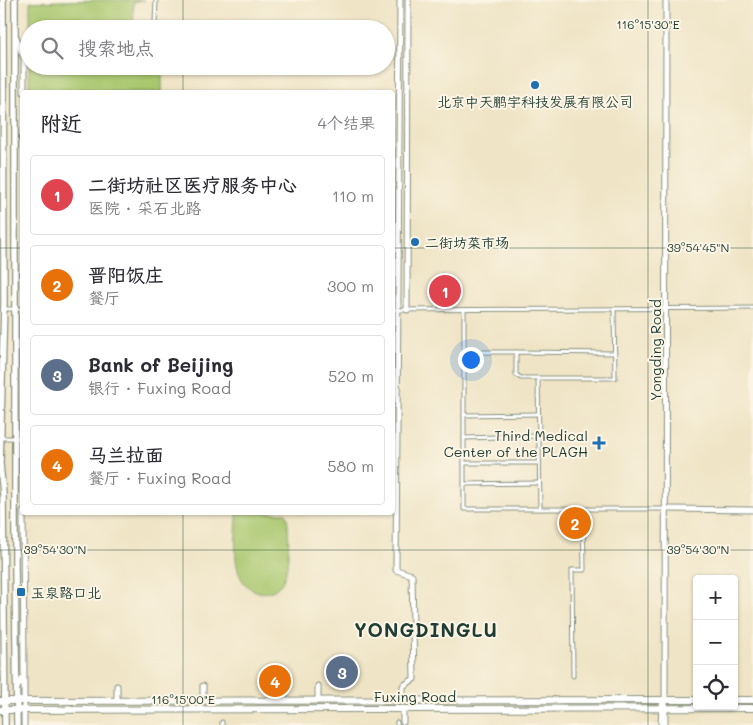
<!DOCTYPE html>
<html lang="zh">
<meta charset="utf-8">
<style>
body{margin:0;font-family:Mali,"LXGW WenKai TC",sans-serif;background:#f7f7f7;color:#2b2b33}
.controls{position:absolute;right:15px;bottom:15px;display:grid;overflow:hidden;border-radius:5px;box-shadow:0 1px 4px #0004}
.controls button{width:45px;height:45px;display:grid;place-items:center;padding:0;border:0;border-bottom:1px solid #e1e1e2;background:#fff;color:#2b2b33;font:25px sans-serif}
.you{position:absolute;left:470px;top:359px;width:18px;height:18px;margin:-12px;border:4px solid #fff;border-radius:50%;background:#1a73e8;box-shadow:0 0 0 8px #1a73e833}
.badge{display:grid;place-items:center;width:32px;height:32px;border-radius:50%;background:#1f6fb2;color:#fff;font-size:16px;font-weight:700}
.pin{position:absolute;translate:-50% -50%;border:2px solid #fff;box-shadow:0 1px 5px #0006}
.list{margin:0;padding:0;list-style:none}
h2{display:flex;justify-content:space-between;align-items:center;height:65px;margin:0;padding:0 20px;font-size:21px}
h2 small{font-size:16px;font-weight:400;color:#7c7c81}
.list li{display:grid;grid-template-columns:32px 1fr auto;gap:15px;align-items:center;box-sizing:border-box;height:80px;margin:0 10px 10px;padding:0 10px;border:1px solid #e1e1e2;border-radius:5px}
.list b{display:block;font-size:19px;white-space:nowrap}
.list p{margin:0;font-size:16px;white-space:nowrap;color:#7c7c81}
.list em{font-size:16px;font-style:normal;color:#7c7c81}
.icon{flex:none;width:28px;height:28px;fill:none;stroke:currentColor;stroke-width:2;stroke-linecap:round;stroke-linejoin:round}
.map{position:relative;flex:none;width:753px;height:725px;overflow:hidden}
.search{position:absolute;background:#fff;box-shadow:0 1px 4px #0004;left:20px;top:20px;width:375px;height:55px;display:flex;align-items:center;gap:12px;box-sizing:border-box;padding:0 18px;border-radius:28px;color:#7c7c81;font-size:19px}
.panel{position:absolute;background:#fff;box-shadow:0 1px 4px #0004;left:20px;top:90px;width:375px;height:425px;border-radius:5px}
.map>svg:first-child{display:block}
.green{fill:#a9c76e;stroke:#648251}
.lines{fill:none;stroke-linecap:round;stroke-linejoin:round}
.street-casing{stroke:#87907d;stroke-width:5}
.secondary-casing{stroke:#87907d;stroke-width:7}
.primary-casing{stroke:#87907d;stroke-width:8}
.highway-casing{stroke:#87907d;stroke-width:8}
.street{stroke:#fff;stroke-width:3}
.secondary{stroke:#fff;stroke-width:5}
.primary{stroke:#fff;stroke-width:5.5}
.highway{stroke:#fff;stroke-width:6}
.ticks{fill:none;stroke:#1f3d34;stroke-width:1;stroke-opacity:0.45}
.poi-dot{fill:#1f6fb2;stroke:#fcf5e5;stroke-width:2}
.labels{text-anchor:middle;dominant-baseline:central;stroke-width:4;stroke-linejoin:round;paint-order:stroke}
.poi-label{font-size:14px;fill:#1f3d34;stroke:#fcf5e5;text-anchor:start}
.street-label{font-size:14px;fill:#1f3d34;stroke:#fcf5e5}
.district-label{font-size:19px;font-weight:bold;letter-spacing:1px;fill:#1f3d34;stroke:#fcf5e5}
.ticks-label{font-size:12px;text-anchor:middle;fill:#1f3d34;stroke:#fcf5e5;stroke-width:4;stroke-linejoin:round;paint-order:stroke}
</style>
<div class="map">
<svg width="753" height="725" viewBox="0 0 753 725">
<rect width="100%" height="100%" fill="#fcf5e5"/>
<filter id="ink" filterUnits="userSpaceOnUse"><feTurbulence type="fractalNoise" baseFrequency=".02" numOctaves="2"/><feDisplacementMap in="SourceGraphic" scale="10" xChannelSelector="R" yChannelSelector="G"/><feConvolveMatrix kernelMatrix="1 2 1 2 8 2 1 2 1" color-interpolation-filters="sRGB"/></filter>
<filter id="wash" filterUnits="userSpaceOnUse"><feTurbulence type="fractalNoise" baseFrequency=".0096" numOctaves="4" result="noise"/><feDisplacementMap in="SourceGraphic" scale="20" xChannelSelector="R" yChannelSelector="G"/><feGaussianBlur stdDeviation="1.12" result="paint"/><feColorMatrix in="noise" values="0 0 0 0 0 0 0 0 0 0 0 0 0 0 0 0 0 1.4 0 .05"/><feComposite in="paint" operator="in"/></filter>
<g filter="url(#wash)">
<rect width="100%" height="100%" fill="#efe4c6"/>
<!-- green -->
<g class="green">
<polygon points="100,0 145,0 133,2 134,24 159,25 160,29 30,29 30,2"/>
<rect x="29" y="66" width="133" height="26"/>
<path d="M237,513H286C290,526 290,573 281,584C266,602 242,589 238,570C233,553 237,530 237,513Z"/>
</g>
</g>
<g filter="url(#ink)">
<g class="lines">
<!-- street casing -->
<g class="street-casing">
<g id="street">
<polyline points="155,23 156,0"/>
<polyline points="3,309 22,309"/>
<polyline points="614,309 615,378 521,378 516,375 516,352 615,353"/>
<polyline points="392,310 753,308"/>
<polyline points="464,310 464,509 667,509"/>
<polyline points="464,352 516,352"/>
<polyline points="538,378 540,509"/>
<polyline points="464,415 538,414"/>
<polyline points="1,438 22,438"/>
<polyline points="464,438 539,436"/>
<polyline points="464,463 539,463"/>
<polyline points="464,484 539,483"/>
<polyline points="573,676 572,570 584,570 583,509"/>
<polyline points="222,722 222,725"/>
<polyline points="397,722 397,725"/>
</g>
</g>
<!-- secondary casing -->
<g class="secondary-casing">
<g id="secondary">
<polyline points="400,0 396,570 412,575 414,679 403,686 403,701"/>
<polyline points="16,37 24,59 24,92"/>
<polyline points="407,310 408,0"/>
<polyline points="667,509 753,510"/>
<polyline points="117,686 117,701"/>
<polyline points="203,686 203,701"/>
<polyline points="318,686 318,701"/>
<polyline points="17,688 24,676 23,512"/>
<polyline points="403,708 403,722"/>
<polyline points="24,725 24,678"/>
<polyline points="661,725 662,705"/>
<polyline points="665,725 666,0"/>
</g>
</g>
<!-- primary casing -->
<g class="primary-casing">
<g id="primary">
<polyline points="3,0 4,302 0,464 3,494 5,725"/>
<polyline points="15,0 15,566 17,725"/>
</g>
</g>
<!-- highway casing -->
<g class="highway-casing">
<g id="highway">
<polyline points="734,700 753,700"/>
<polyline points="0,701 697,700"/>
<polyline points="0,710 753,708"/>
</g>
</g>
<!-- street -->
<use href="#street" class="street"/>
<!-- secondary -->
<use href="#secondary" class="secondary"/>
<!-- primary -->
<use href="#primary" class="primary"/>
<!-- highway -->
<use href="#highway" class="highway"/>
</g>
</g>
<!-- ticks -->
<path class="ticks" d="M183,0V29M648,0V725M183,66V92M0,248H22M392,248H753M183,512V725M0,550H753"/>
<!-- markers -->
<g class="poi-dot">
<circle cx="535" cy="85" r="5"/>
<circle cx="415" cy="242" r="5"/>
<path d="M596.5 435.5h5v5h5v5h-5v5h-5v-5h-5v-5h5z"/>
<rect x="16" y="587" width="10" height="10" rx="2.5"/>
</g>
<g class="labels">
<!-- poi labels -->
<g class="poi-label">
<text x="535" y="101" text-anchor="middle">北京中天鹏宇科技发展有限公司</text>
<text x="425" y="242">二街坊菜市场</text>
<text x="588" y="435" text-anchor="end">Third Medical<tspan x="588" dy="16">Center of the PLAGH</tspan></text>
<text x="31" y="592">玉泉路口北</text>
</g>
<!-- street labels -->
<g class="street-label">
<text transform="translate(655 350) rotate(-90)">Yongding Road</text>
<text x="415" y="696">Fuxing Road</text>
</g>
<!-- district labels -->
<g class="district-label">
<text x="426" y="629">YONGDINGLU</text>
</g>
</g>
<g class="ticks-label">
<text x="648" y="29">116°15'30"E</text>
<text x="698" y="252">39°54'45"N</text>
<text x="55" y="554">39°54'30"N</text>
<text x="698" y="554">39°54'30"N</text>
<text x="183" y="704">116°15'00"E</text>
</g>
</svg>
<div class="controls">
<button>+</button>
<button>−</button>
<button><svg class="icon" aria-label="locate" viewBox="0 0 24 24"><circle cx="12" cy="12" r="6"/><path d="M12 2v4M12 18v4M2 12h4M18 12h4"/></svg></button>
</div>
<div class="you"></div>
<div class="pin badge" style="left:445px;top:291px;background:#e0444e">1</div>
<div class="pin badge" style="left:575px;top:523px;background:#e8710a">2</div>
<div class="pin badge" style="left:342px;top:672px;background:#5c6f8a">3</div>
<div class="pin badge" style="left:275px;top:681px;background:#e8710a">4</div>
<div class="search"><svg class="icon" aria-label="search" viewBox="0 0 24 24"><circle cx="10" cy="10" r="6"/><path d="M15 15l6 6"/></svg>搜索地点</div>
<section class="panel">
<h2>附近<small>4个结果</small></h2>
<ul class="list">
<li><span class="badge" style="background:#e0444e">1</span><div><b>二街坊社区医疗服务中心</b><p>医院 · 采石北路</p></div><em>110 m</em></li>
<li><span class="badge" style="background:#e8710a">2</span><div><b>晋阳饭庄</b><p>餐厅</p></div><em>300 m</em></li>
<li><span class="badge" style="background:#5c6f8a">3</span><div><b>Bank of Beijing</b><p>银行 · Fuxing Road</p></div><em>520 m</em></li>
<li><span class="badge" style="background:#e8710a">4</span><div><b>马兰拉面</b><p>餐厅 · Fuxing Road</p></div><em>580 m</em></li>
</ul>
</section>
</div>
